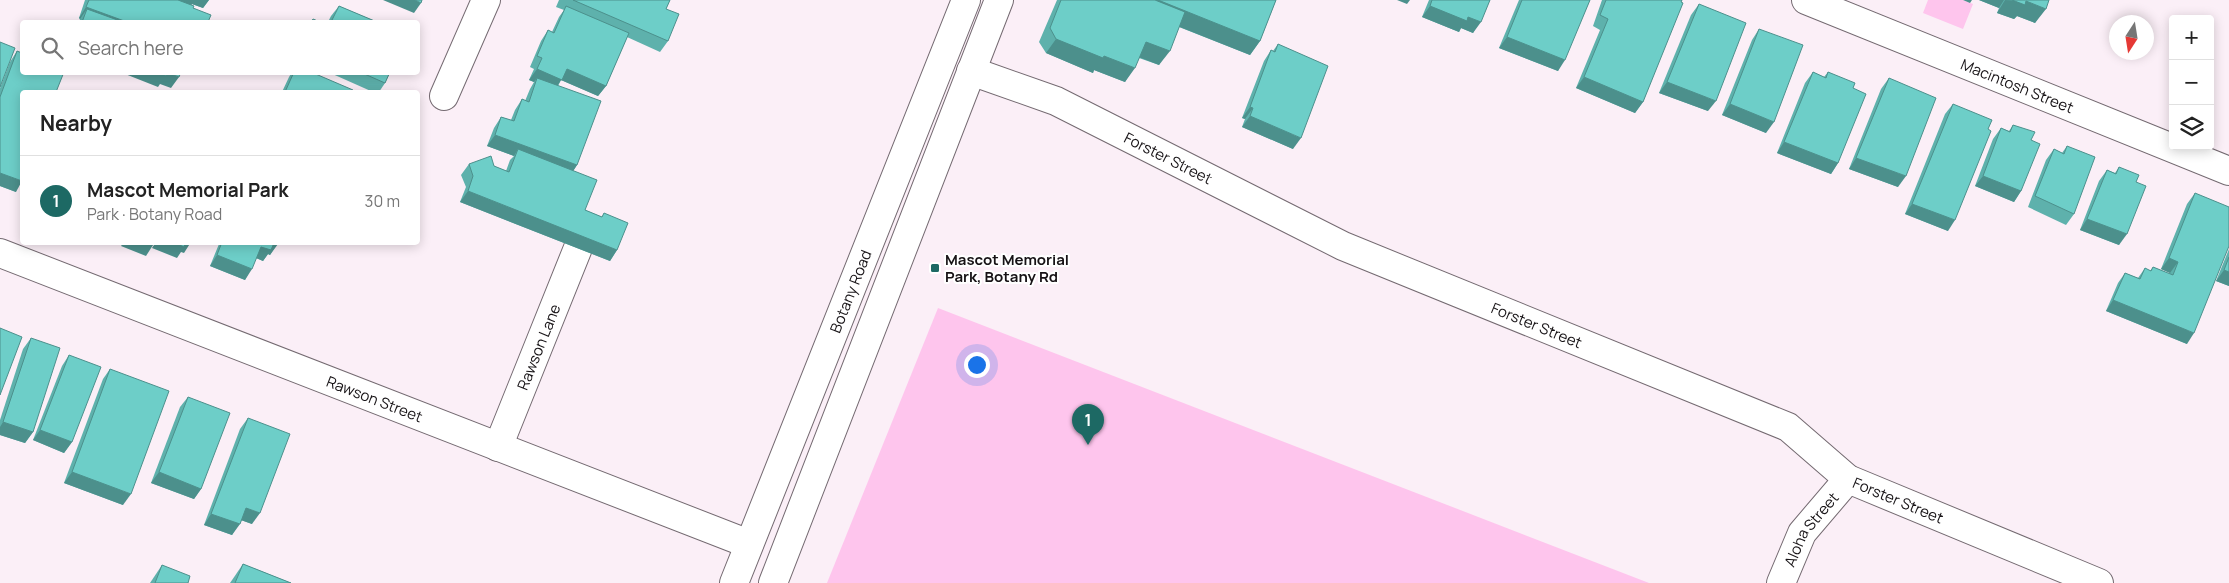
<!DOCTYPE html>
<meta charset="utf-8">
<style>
body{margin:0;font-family:Manrope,sans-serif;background:#f2f2f2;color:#222}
.controls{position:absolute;right:15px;top:15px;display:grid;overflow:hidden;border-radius:5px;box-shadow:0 2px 12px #0003}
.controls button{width:45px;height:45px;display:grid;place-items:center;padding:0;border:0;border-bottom:1px solid #e0e0e0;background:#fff;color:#222;font:25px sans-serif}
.compass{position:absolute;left:2109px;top:15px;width:45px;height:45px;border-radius:50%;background:#fff;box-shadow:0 2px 12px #0003;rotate:192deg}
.you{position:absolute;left:976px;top:364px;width:18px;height:18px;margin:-12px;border:4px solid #fff;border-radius:50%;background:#1a73e8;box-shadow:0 0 0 8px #1a73e833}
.badge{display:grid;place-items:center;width:32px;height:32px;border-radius:50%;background:#1d6964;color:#fff;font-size:16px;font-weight:700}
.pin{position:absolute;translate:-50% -41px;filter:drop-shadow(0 1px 2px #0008)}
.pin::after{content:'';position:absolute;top:26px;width:18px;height:15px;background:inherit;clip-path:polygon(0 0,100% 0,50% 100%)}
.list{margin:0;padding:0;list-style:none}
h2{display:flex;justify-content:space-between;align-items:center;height:65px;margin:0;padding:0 20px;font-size:21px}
h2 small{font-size:16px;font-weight:400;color:#767676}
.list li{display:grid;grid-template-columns:32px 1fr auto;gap:15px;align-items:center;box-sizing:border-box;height:90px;padding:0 20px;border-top:1px solid #e0e0e0}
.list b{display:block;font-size:19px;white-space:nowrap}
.list p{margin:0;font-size:16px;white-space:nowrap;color:#767676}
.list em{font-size:16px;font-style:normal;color:#767676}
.icon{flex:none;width:28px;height:28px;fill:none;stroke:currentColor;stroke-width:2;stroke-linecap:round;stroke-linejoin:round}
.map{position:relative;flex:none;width:2229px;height:583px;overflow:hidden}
.search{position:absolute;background:#fff;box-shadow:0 2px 12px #0003;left:20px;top:20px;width:400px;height:55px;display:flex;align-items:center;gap:12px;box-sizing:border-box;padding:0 18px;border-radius:5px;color:#767676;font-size:19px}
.panel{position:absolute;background:#fff;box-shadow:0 2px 12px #0003;left:20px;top:90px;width:400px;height:155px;border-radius:5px}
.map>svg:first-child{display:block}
.green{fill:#fec5ed}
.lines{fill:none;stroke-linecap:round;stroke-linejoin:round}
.minor-casing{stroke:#746a71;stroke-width:30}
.major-casing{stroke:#746a71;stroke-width:30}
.minor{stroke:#fff;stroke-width:28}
.major{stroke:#fff;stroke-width:28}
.wall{fill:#5eb1ac}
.shaded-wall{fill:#4c908c}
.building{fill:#6dcec8;stroke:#4c908c}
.poi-dot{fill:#1d6964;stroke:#fff;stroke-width:2}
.labels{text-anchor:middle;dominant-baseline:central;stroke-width:4;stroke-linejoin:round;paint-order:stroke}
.street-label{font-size:15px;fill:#171316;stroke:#fff}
.poi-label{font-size:15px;font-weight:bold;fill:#171316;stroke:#fff;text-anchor:start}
</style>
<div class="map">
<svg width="2229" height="583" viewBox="0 0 2229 583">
<rect width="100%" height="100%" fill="#fbeff7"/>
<!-- green -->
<g class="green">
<polygon points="1928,0 1963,0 1973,4 1963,29 1923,13"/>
<polygon points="938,308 1649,583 827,583"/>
</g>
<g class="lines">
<!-- minor casing -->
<g class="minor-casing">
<g id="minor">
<path id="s1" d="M1806,0L2229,171"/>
<path id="s2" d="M971,71L1056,101L1343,246L1788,427L1848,479L2099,583"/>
<polyline points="444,96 486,0"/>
<path id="s3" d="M0,253L749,544"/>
<path id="s4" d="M498,447L578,248"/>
<path id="s5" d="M1781,583L1802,533L1848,479"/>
</g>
</g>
<!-- major casing -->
<g class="major-casing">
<g id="major">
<path id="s6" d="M734,583L966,0"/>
<polyline points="773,583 999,0"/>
</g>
</g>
<!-- minor -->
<use href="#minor" class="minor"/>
<!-- major -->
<use href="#major" class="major"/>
</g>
<!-- wall -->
<g class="wall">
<polygon points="85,0 209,0 203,8 192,4 191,5 193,8 208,22 79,22 80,19 79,18"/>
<polygon points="559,0 670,0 666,9 668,41 660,52 627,37 606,86 598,96 561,80 558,86 577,165 573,171 585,210 602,217 604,213 617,250 610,261 460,202 466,187 461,175 469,164 494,166 506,171 510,160 514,156 487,146 494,128 501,117 511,120 515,110 522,99 525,101 530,89 534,82 529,80 534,69 530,67 541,41 548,30 552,32 559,17 564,10 556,7"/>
<polygon points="1057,0 1276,0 1260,41 1250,55 1179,27 1159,65 1139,58 1125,82 1094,70 1093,73 1046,53 1039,42"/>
<polygon points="1429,0 1490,0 1473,33 1461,28 1459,32 1422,17"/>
<polygon points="1519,0 1590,0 1558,71 1499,48"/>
<polygon points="1602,0 1682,0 1643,102 1635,113 1576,88 1600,30 1593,26"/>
<polygon points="1979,0 2049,0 2035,23 2017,16 2014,19 1997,13 1999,8"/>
<polygon points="1699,4 1708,111 1659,93 1691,15"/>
<polygon points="339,6 377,22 328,22 331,16"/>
<polygon points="1759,29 1766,133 1722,115 1752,40"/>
<polygon points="1278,44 1293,149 1242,127 1245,119 1242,118 1264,61 1271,50 1273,51"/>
<polygon points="17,51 16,192 0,186 0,88 10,62"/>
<polygon points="292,72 311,72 352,92 282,92 289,77"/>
<polygon points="328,72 390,72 385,83 379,92 373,92"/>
<polygon points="1813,72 1824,77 1828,72 1853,88 1838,163 1831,174 1777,153 1805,83"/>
<polygon points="1889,78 1898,187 1849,169 1881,89"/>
<polygon points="1953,104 1948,231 1905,214 1945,114"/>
<polygon points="2013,125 2031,140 2021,191 2014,202 1975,186 1993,139 2001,128 2009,131"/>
<polygon points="2067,146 2074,214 2066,225 2028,207 2046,160 2054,149 2062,153"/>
<polygon points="2119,167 2136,182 2119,245 2080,230 2099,181 2107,170 2115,173"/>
<polygon points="2195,193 2187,344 2106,311 2118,283 2125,273 2138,278 2145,268 2150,271 2153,267 2170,274 2170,273 2161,269 2187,204"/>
<polygon points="215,242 278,242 270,255 268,254 263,261 256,258 245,280 210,266 219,244"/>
<polygon points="2229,249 2229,286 2216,281"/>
<polygon points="31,338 33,432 25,443 0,435 0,420 23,349"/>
<polygon points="69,355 72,442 64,453 33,440 62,366"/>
<polygon points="110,369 123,505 64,483 103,379"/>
<polygon points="188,397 201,489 194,499 151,483 180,407"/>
<polygon points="248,418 252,524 241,520 232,535 204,525 240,429"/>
<polygon points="243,564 291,583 230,583"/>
<polygon points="162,565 188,583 150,583"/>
</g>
<!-- shaded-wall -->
<g class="shaded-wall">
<polygon points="168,0 209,0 203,8 192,4 189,8"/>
<polygon points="383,0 415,0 421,3 414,13"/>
<polygon points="1112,0 1158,0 1260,41 1250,55"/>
<polygon points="1397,0 1410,0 1407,4"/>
<polygon points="1963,0 1972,0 1970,3"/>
<polygon points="1979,0 2004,0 1999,8"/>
<polygon points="2005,0 2026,1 2046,9 2035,23 2017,16 2014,19 1997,13"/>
<polygon points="1430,6 1468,17 1481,22 1473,33 1461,28 1459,32 1422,17"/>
<polygon points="86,7 127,22 90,22 87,9 80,19 79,18"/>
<polygon points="1507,37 1565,60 1558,71 1499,48"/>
<polygon points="1056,39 1104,56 1135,68 1125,82 1094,70 1093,73 1046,53"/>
<polygon points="1146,42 1170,51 1159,65 1136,56"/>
<polygon points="537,69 567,69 606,86 598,96 561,80 554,91 537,78 534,82 529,80"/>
<polygon points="120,72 168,73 179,77 171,88 160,84 158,87"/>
<polygon points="1584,77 1643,102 1635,113 1576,88"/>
<polygon points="1667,82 1716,101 1708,111 1659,93"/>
<polygon points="1730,104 1774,122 1766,133 1722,115"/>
<polygon points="1250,107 1253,108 1245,119 1242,118"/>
<polygon points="1250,116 1301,138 1293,149 1242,127"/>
<polygon points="495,135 577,165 570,176 518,149 514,156 487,146"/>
<polygon points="1784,142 1838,163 1831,174 1777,153"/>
<polygon points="1856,158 1906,176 1898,187 1849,169"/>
<polygon points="0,173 22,181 16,192 0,186"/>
<polygon points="1983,176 2021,191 2014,202 1975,186"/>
<polygon points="468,191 617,250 610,261 460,202"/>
<polygon points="1912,204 1955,220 1948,231 1905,214"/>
<polygon points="2087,219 2127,234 2119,245 2080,230"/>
<polygon points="124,242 146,242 153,245 146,256 121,246"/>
<polygon points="156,242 191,242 184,253 181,252 177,258 152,248"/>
<polygon points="274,243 278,244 270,255 268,254 263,261 254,257 261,247"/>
<polygon points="217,255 252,269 245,280 210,266"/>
<polygon points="2169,258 2178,262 2170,273 2161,269"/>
<polygon points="2224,270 2229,272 2229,286 2216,281"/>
<polygon points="2113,300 2194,333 2187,344 2106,311"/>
<polygon points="3,422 33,432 25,443 0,435 0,427"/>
<polygon points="40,430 72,442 64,453 33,440"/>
<polygon points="72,472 131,494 123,505 64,483"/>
<polygon points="159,472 201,489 194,499 151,483"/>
<polygon points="246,508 260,513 252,524 238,519"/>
<polygon points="211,514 240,524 232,535 204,525"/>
</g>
<!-- building -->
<g class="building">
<polygon points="89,0 178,0 194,6 193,8 211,15 208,22 127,22 86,7"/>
<polygon points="415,0 422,0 421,3"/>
<polygon points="573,0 670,0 666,9 679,14 668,41"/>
<polygon points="1061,0 1155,0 1185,12 1170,51 1146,42 1135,68 1104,56 1103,58 1056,39 1050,28"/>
<polygon points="1158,0 1276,0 1260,41"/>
<polygon points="1432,0 1490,0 1481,22 1468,17 1467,21 1430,6"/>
<polygon points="1522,0 1590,0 1565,60 1507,37"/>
<polygon points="1606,0 1682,0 1681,2 1683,3 1643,102 1584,77 1608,19 1600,15"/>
<polygon points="2012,0 2049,0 2046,9 2026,1 2025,5"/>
<polygon points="1699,4 1746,23 1716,101 1667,82"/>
<polygon points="339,6 377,22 331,22"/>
<polygon points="566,6 629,33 606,86 567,69 562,80 537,69 542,58 537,56 548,30 554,33"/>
<polygon points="87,9 123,22 82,22"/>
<polygon points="313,19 320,22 311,22"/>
<polygon points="1759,29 1803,45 1774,122 1730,104"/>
<polygon points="0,42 15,48 0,87"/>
<polygon points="1278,44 1328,66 1301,138 1250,116 1253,108 1250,107 1271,50 1275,52"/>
<polygon points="17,51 22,53 22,72 64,72 56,92 22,92 22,181 0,173 0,97"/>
<polygon points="157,72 181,72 179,77 168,73 166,76"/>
<polygon points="294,72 311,72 353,90 352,92 285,92"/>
<polygon points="360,72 390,72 385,83"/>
<polygon points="1813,72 1826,78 1828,72 1855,83 1853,88 1866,94 1838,163 1784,142"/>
<polygon points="537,78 601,101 577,165 495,135 501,117 514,121 522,99 529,102"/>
<polygon points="1889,78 1936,98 1906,176 1856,158"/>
<polygon points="1953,104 1992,120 1988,129 1991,131 1955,220 1912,204"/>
<polygon points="2013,125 2035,132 2031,140 2040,144 2021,191 1983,176 2001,128 2010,132"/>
<polygon points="2067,146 2095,157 2074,214 2035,196 2054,149 2064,154"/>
<polygon points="518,149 597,180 585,210 602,217 604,213 628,223 617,250 468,191 473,176 469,164 491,156 494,166 509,172"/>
<polygon points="2119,167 2139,175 2136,182 2146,186 2127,234 2087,219 2107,170 2116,174"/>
<polygon points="2195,193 2229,207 2229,246 2194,333 2113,300 2125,273 2140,279 2145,268 2151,271 2153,267 2173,275 2178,262 2169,258"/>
<polygon points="146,242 154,242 153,245"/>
<polygon points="173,242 186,242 184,247"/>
<polygon points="222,242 278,242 278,244 274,243 271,250 261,247 252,269 217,255"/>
<polygon points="2229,257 2229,272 2224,270"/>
<polygon points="0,328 22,337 0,395"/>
<polygon points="31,338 60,348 33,432 3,422"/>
<polygon points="69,355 101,367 72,442 40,430"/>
<polygon points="110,369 169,391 131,494 72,472"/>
<polygon points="188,397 230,413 201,489 159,472"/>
<polygon points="248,418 290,434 260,513 246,508 240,524 211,514"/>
<polygon points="243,564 291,583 235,583"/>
<polygon points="162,565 190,576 188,583 155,583"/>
</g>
<!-- markers -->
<rect class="poi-dot" x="930" y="263" width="10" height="10" rx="2.5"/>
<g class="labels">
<!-- street labels -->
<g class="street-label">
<text stroke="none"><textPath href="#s1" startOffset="228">Macintosh Street</textPath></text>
<text stroke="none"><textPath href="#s2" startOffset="216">Forster Street</textPath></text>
<text stroke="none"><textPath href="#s6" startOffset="314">Botany Road</textPath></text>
<text stroke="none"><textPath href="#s2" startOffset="621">Forster Street</textPath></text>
<text stroke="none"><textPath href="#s4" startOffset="108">Rawson Lane</textPath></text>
<text stroke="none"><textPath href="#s3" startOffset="402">Rawson Street</textPath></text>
<text stroke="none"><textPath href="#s2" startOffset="1026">Forster Street</textPath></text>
<text stroke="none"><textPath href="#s5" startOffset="62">Aloha Street</textPath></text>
</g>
<!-- poi labels -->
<g class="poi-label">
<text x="945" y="259">Mascot Memorial<tspan x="945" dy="17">Park, Botany Rd</tspan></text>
</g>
</g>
</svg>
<div class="controls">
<button>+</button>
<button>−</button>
<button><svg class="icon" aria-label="layers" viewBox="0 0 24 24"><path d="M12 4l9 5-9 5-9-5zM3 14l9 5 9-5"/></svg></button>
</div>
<svg class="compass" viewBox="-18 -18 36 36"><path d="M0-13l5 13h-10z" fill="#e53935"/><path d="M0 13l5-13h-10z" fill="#767676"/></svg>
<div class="you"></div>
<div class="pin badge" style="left:1088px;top:445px">1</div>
<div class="search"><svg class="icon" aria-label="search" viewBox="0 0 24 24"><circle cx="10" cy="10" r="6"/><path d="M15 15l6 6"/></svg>Search here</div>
<section class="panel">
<h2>Nearby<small></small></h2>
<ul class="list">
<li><span class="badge">1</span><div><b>Mascot Memorial Park</b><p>Park · Botany Road</p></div><em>30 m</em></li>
</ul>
</section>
</div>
